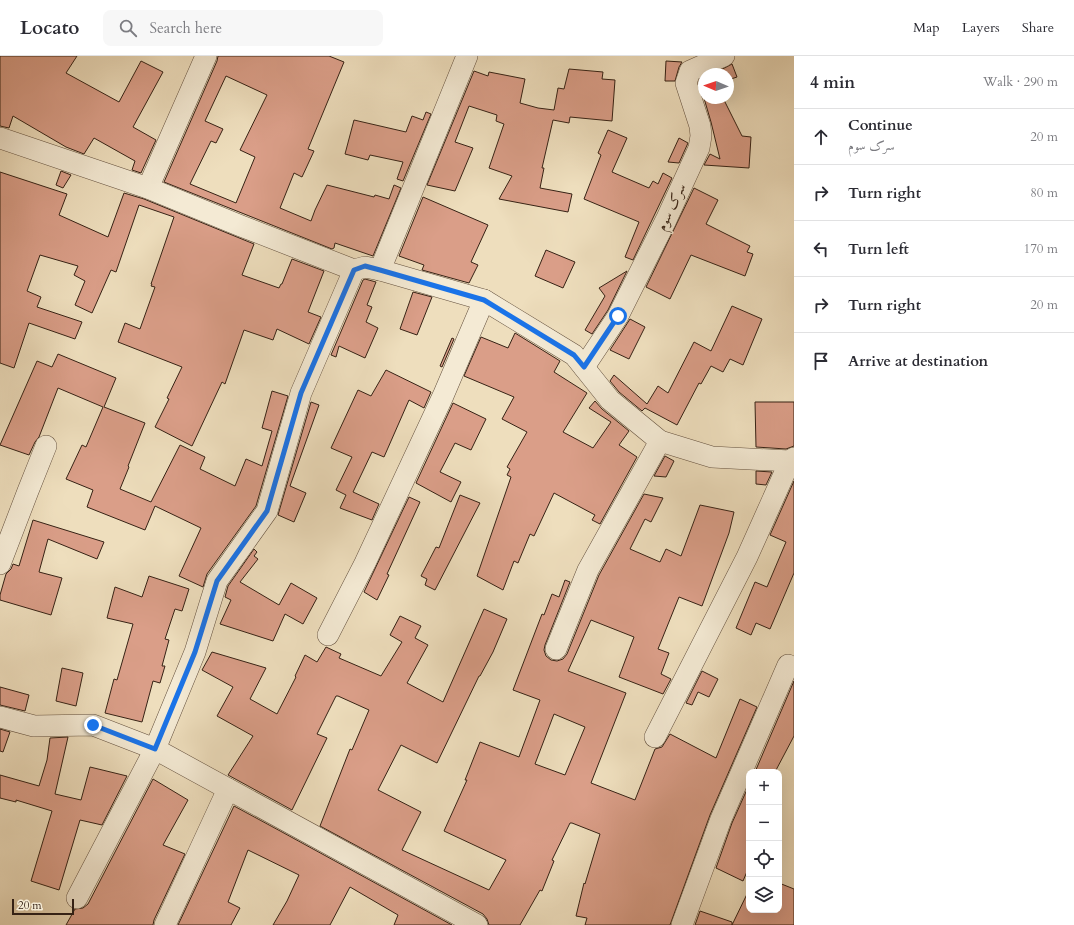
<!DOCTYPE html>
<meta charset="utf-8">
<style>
body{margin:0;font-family:Cardo,Amiri,serif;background:#f7f7f7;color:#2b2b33}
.controls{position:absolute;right:12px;bottom:12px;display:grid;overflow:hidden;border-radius:8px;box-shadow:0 4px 16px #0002}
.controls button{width:36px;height:36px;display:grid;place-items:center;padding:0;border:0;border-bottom:1px solid #e1e1e2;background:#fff;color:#2b2b33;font:20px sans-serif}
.compass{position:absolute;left:698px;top:12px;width:36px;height:36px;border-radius:50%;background:#fff;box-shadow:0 4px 16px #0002;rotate:272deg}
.scale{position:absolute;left:12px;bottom:10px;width:62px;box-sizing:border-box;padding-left:4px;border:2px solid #362215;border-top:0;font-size:11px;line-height:14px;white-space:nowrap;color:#362215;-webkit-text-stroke:3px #f4ead4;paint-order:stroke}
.stop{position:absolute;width:12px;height:12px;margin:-9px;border:3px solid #1a73e8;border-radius:50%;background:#fff}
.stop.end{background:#1a73e8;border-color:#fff;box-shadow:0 1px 4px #0008}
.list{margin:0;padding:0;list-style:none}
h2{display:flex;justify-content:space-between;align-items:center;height:52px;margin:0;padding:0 16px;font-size:17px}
h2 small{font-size:13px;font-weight:400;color:#7c7c81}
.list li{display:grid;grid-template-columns:26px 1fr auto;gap:12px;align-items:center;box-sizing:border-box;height:56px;padding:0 16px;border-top:1px solid #e1e1e2}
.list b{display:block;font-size:15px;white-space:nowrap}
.list p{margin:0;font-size:13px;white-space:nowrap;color:#7c7c81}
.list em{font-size:13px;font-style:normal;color:#7c7c81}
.icon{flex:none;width:22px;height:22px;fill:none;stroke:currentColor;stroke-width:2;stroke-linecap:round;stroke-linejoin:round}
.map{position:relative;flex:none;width:794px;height:869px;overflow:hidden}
header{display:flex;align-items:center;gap:24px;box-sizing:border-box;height:56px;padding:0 20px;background:#fff;border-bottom:1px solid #e1e1e2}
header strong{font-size:19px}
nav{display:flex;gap:22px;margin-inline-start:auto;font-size:14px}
.search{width:280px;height:36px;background:#f7f7f7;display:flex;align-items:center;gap:10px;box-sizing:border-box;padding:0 14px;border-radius:8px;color:#7c7c81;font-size:15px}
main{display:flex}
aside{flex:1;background:#fff}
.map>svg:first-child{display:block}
.building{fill:#da9e88;stroke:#362215;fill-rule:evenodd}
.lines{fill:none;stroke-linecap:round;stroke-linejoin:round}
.street-casing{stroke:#64513f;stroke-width:22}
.street{stroke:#f4ead4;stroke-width:21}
.route{stroke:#1a73e8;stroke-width:5}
.labels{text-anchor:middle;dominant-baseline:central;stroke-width:3;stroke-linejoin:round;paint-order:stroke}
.street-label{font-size:14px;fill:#362215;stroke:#f4ead4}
</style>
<header>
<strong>Locato</strong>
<div class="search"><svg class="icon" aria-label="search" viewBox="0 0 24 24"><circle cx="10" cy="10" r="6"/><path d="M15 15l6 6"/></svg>Search here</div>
<nav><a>Map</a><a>Layers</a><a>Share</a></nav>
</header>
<main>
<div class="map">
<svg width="794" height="869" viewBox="0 0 794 869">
<rect width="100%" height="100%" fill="#eedebd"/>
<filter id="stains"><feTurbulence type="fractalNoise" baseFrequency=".005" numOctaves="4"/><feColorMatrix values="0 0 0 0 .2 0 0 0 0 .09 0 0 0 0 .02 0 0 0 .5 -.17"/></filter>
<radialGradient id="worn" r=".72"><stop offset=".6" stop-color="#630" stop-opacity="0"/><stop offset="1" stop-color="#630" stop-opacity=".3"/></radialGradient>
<!-- building -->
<g class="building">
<polygon points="0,0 77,0 66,17 119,46 141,5 163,16 133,71 156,84 141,117 132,114 135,105 94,82 84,98 66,91 13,60 9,72 0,70"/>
<path d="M218,0H329L344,6L308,93L314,95L302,121L294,117L280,152L311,165L315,154L327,129L374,141L375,139L389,143L394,129L401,132L373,200L335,187L334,192L332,193L164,126L217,5ZM226,20L267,39L240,94L255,101L236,147L190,128L211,85L216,87L223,73L205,65Z"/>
<polygon points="666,5 682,6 679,11 675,25 665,25"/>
<polygon points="732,8 737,21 728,24 728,18 713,18"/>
<polygon points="569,13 603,16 602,23 615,24 612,65 570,61 569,67 553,64 542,112 544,112 540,132 572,138 568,156 499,143 512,120 489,112 504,68 496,65 497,59 469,50 455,86 473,92 455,135 427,129 474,15 488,20 489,16 525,23 520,47 538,52 554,54 558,32 564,33"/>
<polygon points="704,22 704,42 723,42 742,80 751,81 749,112 704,109 710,98 720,103 711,66 706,49 699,25"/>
<polygon points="426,56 431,58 403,125 397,123 403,106 370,99 368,104 345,98 354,64 406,76 412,60 423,64"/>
<polygon points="608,74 627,82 612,116 649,132 653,125 658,128 663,117 672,122 633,204 625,201 639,166 584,143 601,99 598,97"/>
<polygon points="679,82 688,87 679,107 668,106"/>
<polygon points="61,115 71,119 63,132 56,129"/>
<polygon points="0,116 67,138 59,159 108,181 124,137 144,143 254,188 242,219 279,232 281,228 282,228 292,203 324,215 308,256 321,261 309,288 277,273 273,284 244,274 225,328 222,326 192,390 155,371 169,343 167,342 182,311 118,286 125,267 140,273 155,231 151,230 152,228 151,228 174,161 139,149 116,216 111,214 92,257 75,249 85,225 74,219 78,210 40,199 27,235 41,241 37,251 82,266 75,283 29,267 14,312 0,307"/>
<polygon points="694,132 718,144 706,168 750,190 747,196 753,198 745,220 691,199 670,243 646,231"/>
<polygon points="423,141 488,169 471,206 478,209 469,227 422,214 424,209 399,200"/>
<polygon points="546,194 575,206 563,232 535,220"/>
<polygon points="627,215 608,254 592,278 585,274 605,240 599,232"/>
<polygon points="365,223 376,226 367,249 372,251 366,266 378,272 365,302 339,290 336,301 331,299 363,224"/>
<polygon points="413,236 432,241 417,279 400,273"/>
<polygon points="732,250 762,263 743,309 730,303 723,316 711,310 701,328 699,327 677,369 645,352 642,355 619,336 610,325 614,319 647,348 658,330 668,337 694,286 711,295"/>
<polygon points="630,263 645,271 629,303 610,294"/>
<polygon points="515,277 560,305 554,316 587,337 563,376 593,392 611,366 589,352 595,345 602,353 629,375 619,389 637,401 600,468 592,464 595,459 554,437 534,480 530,478 518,507 514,505 503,534 477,520 511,421 507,419 510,413 507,411 527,376 502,363 514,341 464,320 481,281 508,292"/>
<polygon points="452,282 454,283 442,311 440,310"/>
<polygon points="58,298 116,322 104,351 145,367 128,410 129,411 120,433 151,446 180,389 205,401 200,413 235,430 246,403 262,410 272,375 262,372 272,335 288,340 256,450 207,518 203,531 179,520 201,472 155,450 145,474 87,451 93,434 66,423 82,389 86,391 103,351 58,332 39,381 35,386 29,399 0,389 37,305 52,311"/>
<polygon points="386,314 431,336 424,352 409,344 384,401 372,396 353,436 379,448 372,464 340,452 346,439 336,434 352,401 331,392 358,334 371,340"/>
<polygon points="311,346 319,349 290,430 306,437 294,466 278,459"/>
<polygon points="755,346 794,346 794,390 786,393 756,391"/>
<polygon points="453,347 486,363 471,394 455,387 440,416 461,426 451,446 416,427"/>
<polygon points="665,400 674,405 666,421 654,420"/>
<polygon points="756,415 772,416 766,429 756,428"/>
<polygon points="794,425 794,517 770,573 756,567 751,579 736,572 755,526 767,531 786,486 770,479"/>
<path d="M644,438L663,442L651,466L645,463L630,493L660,506L666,493L681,500L700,449L734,456L729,477L702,550L679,541L658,593L669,597L661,618L671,623L663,638L619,621L634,581L591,564L568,615L626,637L591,727L635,744L655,693L662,691L670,678L716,702L740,643L757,651L710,759L670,869H585L587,862L576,860L584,827L585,828L600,778L572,767H570L552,804L554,805L542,835L540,834L520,869H489L487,863L483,858L320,770L350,693L352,694L369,654L338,640H336L317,678L327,682L292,754L228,719L253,680L217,660L233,631L202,614L212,596L266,612L250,643L277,658L296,621L295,620L305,599L317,606L326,591L341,598L339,602L381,620L402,586L390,579L400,560L421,570L415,582L428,589L407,627L443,646L484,553L507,563L493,596L480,620H479L437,707L401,689L378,734L421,756L402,794L489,834L506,804L444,775L467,724H465L480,686L519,701L540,644L513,634L542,558L544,559L552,538L559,541L565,524L570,526L545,589L544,594L546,600L551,604L557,605L563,603L567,598L599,519ZM554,658L585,671L565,719L535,708Z"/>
<polygon points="460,439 480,447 435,534 425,529 427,523 421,520 436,491 439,492"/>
<polygon points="409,441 420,446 387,518 389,519 377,544 364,536"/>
<polygon points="33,464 104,486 97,503 48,483 39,516 62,522 51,559 0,544 0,539 6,518 11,513 13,508 19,510"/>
<polygon points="254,493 257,496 254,500 258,503 240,526 279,549 291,527 317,542 303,568 285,558 273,585 220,568 231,544 225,541 228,530"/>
<polygon points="149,520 189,533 182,555 175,553 165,583 169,584 162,610 165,610 160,627 153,625 142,666 105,657 114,623 117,624 133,568 107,562 115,531 142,541"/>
<polygon points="62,612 83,617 76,650 56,645"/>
<polygon points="702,615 718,623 709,641 698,636 692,649 686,647"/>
<polygon points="794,625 794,680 775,716 755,716"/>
<polygon points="0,631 29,639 25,655 0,649"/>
<polygon points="0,673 10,676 3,696 0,695"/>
<polygon points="68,681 55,738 81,744 90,711 127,720 102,769 80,764 59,834 31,825 52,755 16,744 16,746 0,742 0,719 39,730 47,704 50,682"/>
<polygon points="153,723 188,744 163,789 185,798 154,864 153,869 66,869 75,853 83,852 88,848"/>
<polygon points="749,729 749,811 743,825 716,812 732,767"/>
<polygon points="234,750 282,776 452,869 394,869 398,859 350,831 330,869 273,869 287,845 299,819 248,794 228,846 240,852 231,869 178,869"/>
<polygon points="779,827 794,833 794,869 695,869 700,855 732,866 732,869 749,834 749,854 779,854"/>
</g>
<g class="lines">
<!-- street casing -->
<g class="street-casing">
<g id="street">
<polyline points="0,82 148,132 241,170 354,214 365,211 380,214 484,244 574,299 610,344 660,385 712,401 790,405 794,402"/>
<polyline points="148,132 206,0"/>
<polyline points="380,214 467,0"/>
<polyline points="584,311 618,260 666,164 699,92 701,80 700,70 686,27 690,15 724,0"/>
<polyline points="0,508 28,435 46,390"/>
<polyline points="328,579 365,507 443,340 484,244"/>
<polyline points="556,593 588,514 660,385"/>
<polyline points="0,661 34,670 93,669 155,693 477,869"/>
<polyline points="655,681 747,501 790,405"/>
<polyline points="77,842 155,693 195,596 217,525 267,455 301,337 354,214"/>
<polyline points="165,869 228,733"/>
<polyline points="682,869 721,763 788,609"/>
</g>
</g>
<!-- street -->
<use href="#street" class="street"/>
</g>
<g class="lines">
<!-- route -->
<polyline class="route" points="93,669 155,693 195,596 217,525 267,455 301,337 354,214 365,210 380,214 484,244 574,299 584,311 618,260"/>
</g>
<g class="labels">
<!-- street labels -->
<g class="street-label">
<text transform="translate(671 151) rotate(-65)">سرک سوم</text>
</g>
</g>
<rect width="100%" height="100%" filter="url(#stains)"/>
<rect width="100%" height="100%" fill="url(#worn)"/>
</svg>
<div class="controls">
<button>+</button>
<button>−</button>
<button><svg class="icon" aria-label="locate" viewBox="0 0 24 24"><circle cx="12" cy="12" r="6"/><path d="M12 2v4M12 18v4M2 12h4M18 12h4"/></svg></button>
<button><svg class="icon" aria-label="layers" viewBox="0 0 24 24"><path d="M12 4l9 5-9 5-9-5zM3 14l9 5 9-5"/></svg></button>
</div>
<svg class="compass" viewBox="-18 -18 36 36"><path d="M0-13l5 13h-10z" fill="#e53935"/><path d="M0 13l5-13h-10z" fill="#7c7c81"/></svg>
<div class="scale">20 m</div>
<div class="stop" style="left:618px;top:260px"></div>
<div class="stop end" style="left:93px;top:669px"></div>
</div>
<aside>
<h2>4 min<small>Walk · 290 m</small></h2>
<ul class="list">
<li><svg class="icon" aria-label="ahead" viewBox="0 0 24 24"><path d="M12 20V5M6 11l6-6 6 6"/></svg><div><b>Continue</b><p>سرک سوم</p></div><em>20 m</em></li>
<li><svg class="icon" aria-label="right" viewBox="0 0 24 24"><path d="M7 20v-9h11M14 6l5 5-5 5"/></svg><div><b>Turn right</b></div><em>80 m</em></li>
<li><svg class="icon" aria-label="left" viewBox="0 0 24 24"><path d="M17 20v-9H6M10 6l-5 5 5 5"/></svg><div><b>Turn left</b></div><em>170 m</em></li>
<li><svg class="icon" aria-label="right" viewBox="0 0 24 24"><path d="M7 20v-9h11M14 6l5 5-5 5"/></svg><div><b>Turn right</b></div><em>20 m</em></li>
<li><svg class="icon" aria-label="arrive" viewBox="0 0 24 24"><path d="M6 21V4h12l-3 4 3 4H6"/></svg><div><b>Arrive at destination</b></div></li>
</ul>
</aside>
</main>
